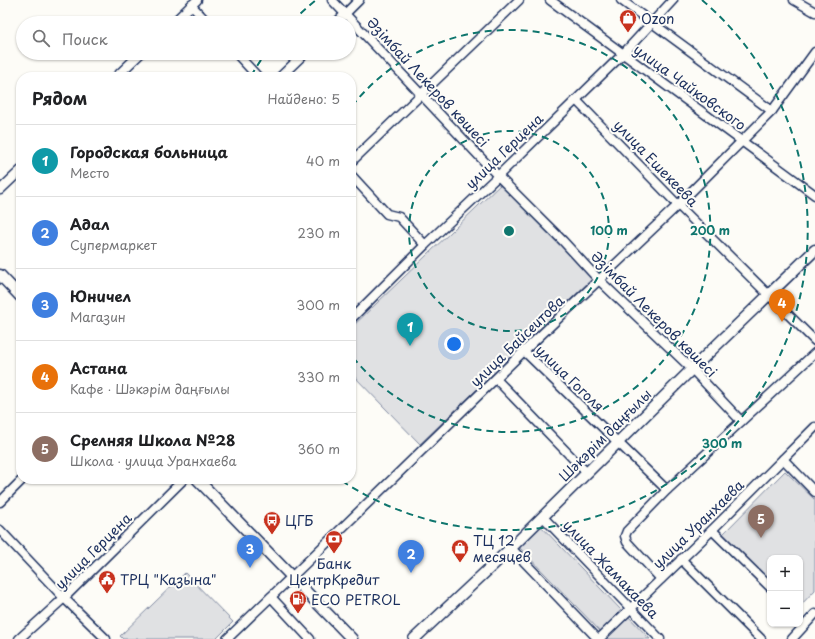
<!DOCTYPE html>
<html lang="ru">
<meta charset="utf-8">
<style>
body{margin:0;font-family:"Playpen Sans",sans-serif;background:#f2f2f2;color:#202124}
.controls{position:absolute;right:12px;bottom:12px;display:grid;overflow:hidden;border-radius:8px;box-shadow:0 1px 3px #0004}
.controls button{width:36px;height:36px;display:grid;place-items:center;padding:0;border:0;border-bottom:1px solid #e0e0e0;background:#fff;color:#202124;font:20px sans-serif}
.you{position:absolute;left:454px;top:344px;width:14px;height:14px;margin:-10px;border:3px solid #fff;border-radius:50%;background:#1a73e8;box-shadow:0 0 0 6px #1a73e833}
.badge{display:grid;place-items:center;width:26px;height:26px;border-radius:50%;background:#c8321e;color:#fff;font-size:13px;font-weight:700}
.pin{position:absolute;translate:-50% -33px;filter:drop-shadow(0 1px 2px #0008)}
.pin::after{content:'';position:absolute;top:21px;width:14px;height:12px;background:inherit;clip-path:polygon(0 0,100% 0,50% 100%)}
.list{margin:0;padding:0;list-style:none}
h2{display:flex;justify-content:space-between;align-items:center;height:52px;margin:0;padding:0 16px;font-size:17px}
h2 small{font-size:13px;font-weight:400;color:#757577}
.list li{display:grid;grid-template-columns:26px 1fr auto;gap:12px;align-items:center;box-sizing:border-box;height:72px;padding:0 16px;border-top:1px solid #e0e0e0}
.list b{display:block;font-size:15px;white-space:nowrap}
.list p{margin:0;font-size:13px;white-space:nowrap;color:#757577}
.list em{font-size:13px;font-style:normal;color:#757577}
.icon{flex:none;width:22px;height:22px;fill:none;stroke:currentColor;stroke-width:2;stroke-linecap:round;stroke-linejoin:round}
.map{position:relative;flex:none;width:815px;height:639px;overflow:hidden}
.search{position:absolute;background:#fff;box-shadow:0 1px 3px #0004;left:16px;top:16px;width:340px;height:44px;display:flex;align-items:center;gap:10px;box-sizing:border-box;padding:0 14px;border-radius:22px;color:#757577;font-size:15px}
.panel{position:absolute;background:#fff;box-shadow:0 1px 3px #0004;left:16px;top:72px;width:340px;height:412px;border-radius:16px}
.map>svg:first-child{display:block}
.green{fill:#e0e1e3;stroke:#7e88a0}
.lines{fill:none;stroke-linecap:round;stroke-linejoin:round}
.minor-casing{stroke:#1b2f5e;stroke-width:11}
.major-casing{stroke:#1b2f5e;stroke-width:13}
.minor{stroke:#fdfcf7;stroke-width:8}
.major{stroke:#fdfcf7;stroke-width:10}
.ring{fill:none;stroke:#0f766e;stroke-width:2;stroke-dasharray:7 5}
.labels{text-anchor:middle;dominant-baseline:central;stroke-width:4;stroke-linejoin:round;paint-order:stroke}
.poi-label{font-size:14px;fill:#1b2f5e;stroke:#fdfcf7;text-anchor:start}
.street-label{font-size:14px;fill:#1b2f5e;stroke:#fdfcf7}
.centre{fill:#0f766e;stroke:#fdfcf7;stroke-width:2}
.ring-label{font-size:12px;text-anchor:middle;font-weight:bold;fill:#0f766e;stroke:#fdfcf7;stroke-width:4;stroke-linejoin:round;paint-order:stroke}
</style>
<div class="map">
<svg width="815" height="639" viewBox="0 0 815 639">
<rect width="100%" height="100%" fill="#fdfcf7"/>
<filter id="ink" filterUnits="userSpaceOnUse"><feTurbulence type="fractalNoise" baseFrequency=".025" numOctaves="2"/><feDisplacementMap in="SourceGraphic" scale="8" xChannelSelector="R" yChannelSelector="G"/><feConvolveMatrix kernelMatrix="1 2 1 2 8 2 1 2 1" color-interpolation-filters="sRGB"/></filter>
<g filter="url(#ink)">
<!-- green -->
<g class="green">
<polygon points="504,181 595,276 420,444 351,373 351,328"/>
<polygon points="785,471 815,500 815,590 800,606 800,558 770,558 770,585 720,537"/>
<polygon points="540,525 623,612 601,632 518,546"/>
<polygon points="185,573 233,622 216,639 123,639 120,636"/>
<polygon points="628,616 650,639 607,639 606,638"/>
</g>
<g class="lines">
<!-- minor casing -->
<g class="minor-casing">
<g id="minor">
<polyline points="332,0 498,176 563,241 599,280 692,369 741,421"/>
<polyline points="550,0 815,195"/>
<polyline points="621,0 772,111"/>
<polyline points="794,0 815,12"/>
<polyline points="191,5 208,23"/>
<polyline points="173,23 197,0"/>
<polyline points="336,23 359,0"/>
<polyline points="236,53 258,77"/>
<polyline points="116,77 141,53"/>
<polyline points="280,77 305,53"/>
<polyline points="576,100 678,205 815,341"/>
<polyline points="351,162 519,0"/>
<polyline points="351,175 387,214 399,217 425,245"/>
<polyline points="0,190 21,170"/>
<polyline points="351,319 425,245 498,176 623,54 673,0"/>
<polyline points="524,351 667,490"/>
<polyline points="496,379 587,473"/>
<polyline points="783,459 815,492"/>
<polyline points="0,502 23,479"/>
<polyline points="543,517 660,639"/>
<polyline points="0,530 64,598 106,639"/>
<polyline points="712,530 770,587"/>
<polyline points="511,548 598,639"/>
<polyline points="681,559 761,639"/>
<polyline points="661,579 627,542 625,536 627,531 667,490 815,353"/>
<polyline points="271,597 310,639"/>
<polyline points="19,639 64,598 184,479"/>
<polyline points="227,639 304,565 524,351 678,205 772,111 815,52"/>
<polyline points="599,639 712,530 815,427"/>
<polyline points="792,639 815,614"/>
</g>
</g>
<!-- major casing -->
<g class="major-casing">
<g id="major">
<polyline points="0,275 21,297"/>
<polyline points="197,479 352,639"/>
<polyline points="414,639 510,549 692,369 815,250"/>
</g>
</g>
<!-- minor -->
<use href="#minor" class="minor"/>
<!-- major -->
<use href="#major" class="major"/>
</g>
</g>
<!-- distance rings -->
<g class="ring">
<circle cx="509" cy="231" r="100"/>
<path d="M352 106A201 201 0 1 1 352 356"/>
<path d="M251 76A301 301 0 0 1 265 54M292 22A301 301 0 0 1 316 0M702 0A301 301 0 0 1 339 479"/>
</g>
<!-- icons -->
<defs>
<g id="shop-pin" transform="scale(0.9)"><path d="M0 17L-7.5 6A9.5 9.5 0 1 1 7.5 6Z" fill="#c8321e" stroke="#fdfcf7"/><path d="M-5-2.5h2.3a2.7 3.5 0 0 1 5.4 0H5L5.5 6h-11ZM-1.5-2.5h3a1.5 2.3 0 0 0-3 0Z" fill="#fff"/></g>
<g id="bus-pin" transform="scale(0.9)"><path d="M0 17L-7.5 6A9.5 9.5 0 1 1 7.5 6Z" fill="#c8321e" stroke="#fdfcf7"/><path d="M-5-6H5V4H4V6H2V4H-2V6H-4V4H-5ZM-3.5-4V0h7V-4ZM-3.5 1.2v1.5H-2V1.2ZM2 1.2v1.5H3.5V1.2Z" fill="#fff"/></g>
<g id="bank-pin" transform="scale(0.9)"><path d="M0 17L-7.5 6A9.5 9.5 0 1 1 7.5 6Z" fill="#c8321e" stroke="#fdfcf7"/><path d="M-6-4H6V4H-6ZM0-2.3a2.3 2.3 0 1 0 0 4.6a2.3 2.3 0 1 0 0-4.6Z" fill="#fff"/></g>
<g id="civic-pin" transform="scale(0.9)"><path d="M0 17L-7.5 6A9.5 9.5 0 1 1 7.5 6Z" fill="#c8321e" stroke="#fdfcf7"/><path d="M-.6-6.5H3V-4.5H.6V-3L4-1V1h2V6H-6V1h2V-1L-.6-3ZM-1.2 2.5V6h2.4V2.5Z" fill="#fff"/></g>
<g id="fuel-pin" transform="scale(0.9)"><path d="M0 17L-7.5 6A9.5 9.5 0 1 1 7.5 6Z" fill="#c8321e" stroke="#fdfcf7"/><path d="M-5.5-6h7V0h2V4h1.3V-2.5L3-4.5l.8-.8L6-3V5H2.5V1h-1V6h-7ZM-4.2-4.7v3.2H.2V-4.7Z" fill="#fff"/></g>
</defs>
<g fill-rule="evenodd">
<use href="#shop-pin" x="628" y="18"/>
<use href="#bus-pin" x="272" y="520"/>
<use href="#bank-pin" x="334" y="539"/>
<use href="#shop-pin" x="460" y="548"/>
<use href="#civic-pin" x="107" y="579"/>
<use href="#fuel-pin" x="298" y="599"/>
</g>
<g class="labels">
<!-- poi labels -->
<g class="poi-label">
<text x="641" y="18">Ozon</text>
<text x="285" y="520">ЦГБ</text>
<text x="473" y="540">ТЦ 12<tspan x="473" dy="16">месяцев</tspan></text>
<text x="334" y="563" text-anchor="middle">Банк<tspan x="334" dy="16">ЦентрКредит</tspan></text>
<text x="120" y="579">ТРЦ "Казына"</text>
<text x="311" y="599">ECO PETROL</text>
</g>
<!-- street labels -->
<g class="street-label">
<text transform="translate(428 82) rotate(47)">Әзімбай Лекеров көшесі</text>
<text transform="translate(690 87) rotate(36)">улица Чайковского</text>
<text transform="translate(504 151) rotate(-44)">улица Герцена</text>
<text transform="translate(656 163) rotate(46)">улица Ешекеева</text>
<text transform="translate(654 314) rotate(45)">Әзімбай Лекеров көшесі</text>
<text transform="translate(517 341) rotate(-44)">улица Байсеитова</text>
<text transform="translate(570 378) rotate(44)">улица Гоголя</text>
<text transform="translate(605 435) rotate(-45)">Шәкәрім даңғылы</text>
<text transform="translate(698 524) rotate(-44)">улица Уранхаева</text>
<text transform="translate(93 551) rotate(-45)">улица Герцена</text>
<text transform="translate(611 569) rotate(46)">улица Жамакаева</text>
</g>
</g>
<circle cx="509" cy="231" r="6" class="centre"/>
<g class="ring-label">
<text x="609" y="235">100 m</text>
<text x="710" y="235">200 m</text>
<text x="722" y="448">300 m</text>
</g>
</svg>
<div class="controls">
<button>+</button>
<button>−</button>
</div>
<div class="you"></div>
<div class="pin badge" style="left:410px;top:346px;background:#0f9aa8">1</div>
<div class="pin badge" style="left:411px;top:573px;background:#3f7fe0">2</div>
<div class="pin badge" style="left:250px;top:568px;background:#3f7fe0">3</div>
<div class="pin badge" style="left:782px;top:322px;background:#e8710a">4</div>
<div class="pin badge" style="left:761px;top:538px;background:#8d6e63">5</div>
<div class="search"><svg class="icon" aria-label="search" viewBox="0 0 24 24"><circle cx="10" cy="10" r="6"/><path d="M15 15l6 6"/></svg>Поиск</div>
<section class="panel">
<h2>Рядом<small>Найдено: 5</small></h2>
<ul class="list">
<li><span class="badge" style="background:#0f9aa8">1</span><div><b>Городская больница</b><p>Место</p></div><em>40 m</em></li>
<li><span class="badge" style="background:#3f7fe0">2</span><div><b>Адал</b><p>Супермаркет</p></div><em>230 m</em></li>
<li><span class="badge" style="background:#3f7fe0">3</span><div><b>Юничел</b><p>Магазин</p></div><em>300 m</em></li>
<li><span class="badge" style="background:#e8710a">4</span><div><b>Астана</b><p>Кафе · Шәкәрім даңғылы</p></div><em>330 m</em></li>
<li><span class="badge" style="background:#8d6e63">5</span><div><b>Срелняя Школа №28</b><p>Школа · улица Уранхаева</p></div><em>360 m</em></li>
</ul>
</section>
</div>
